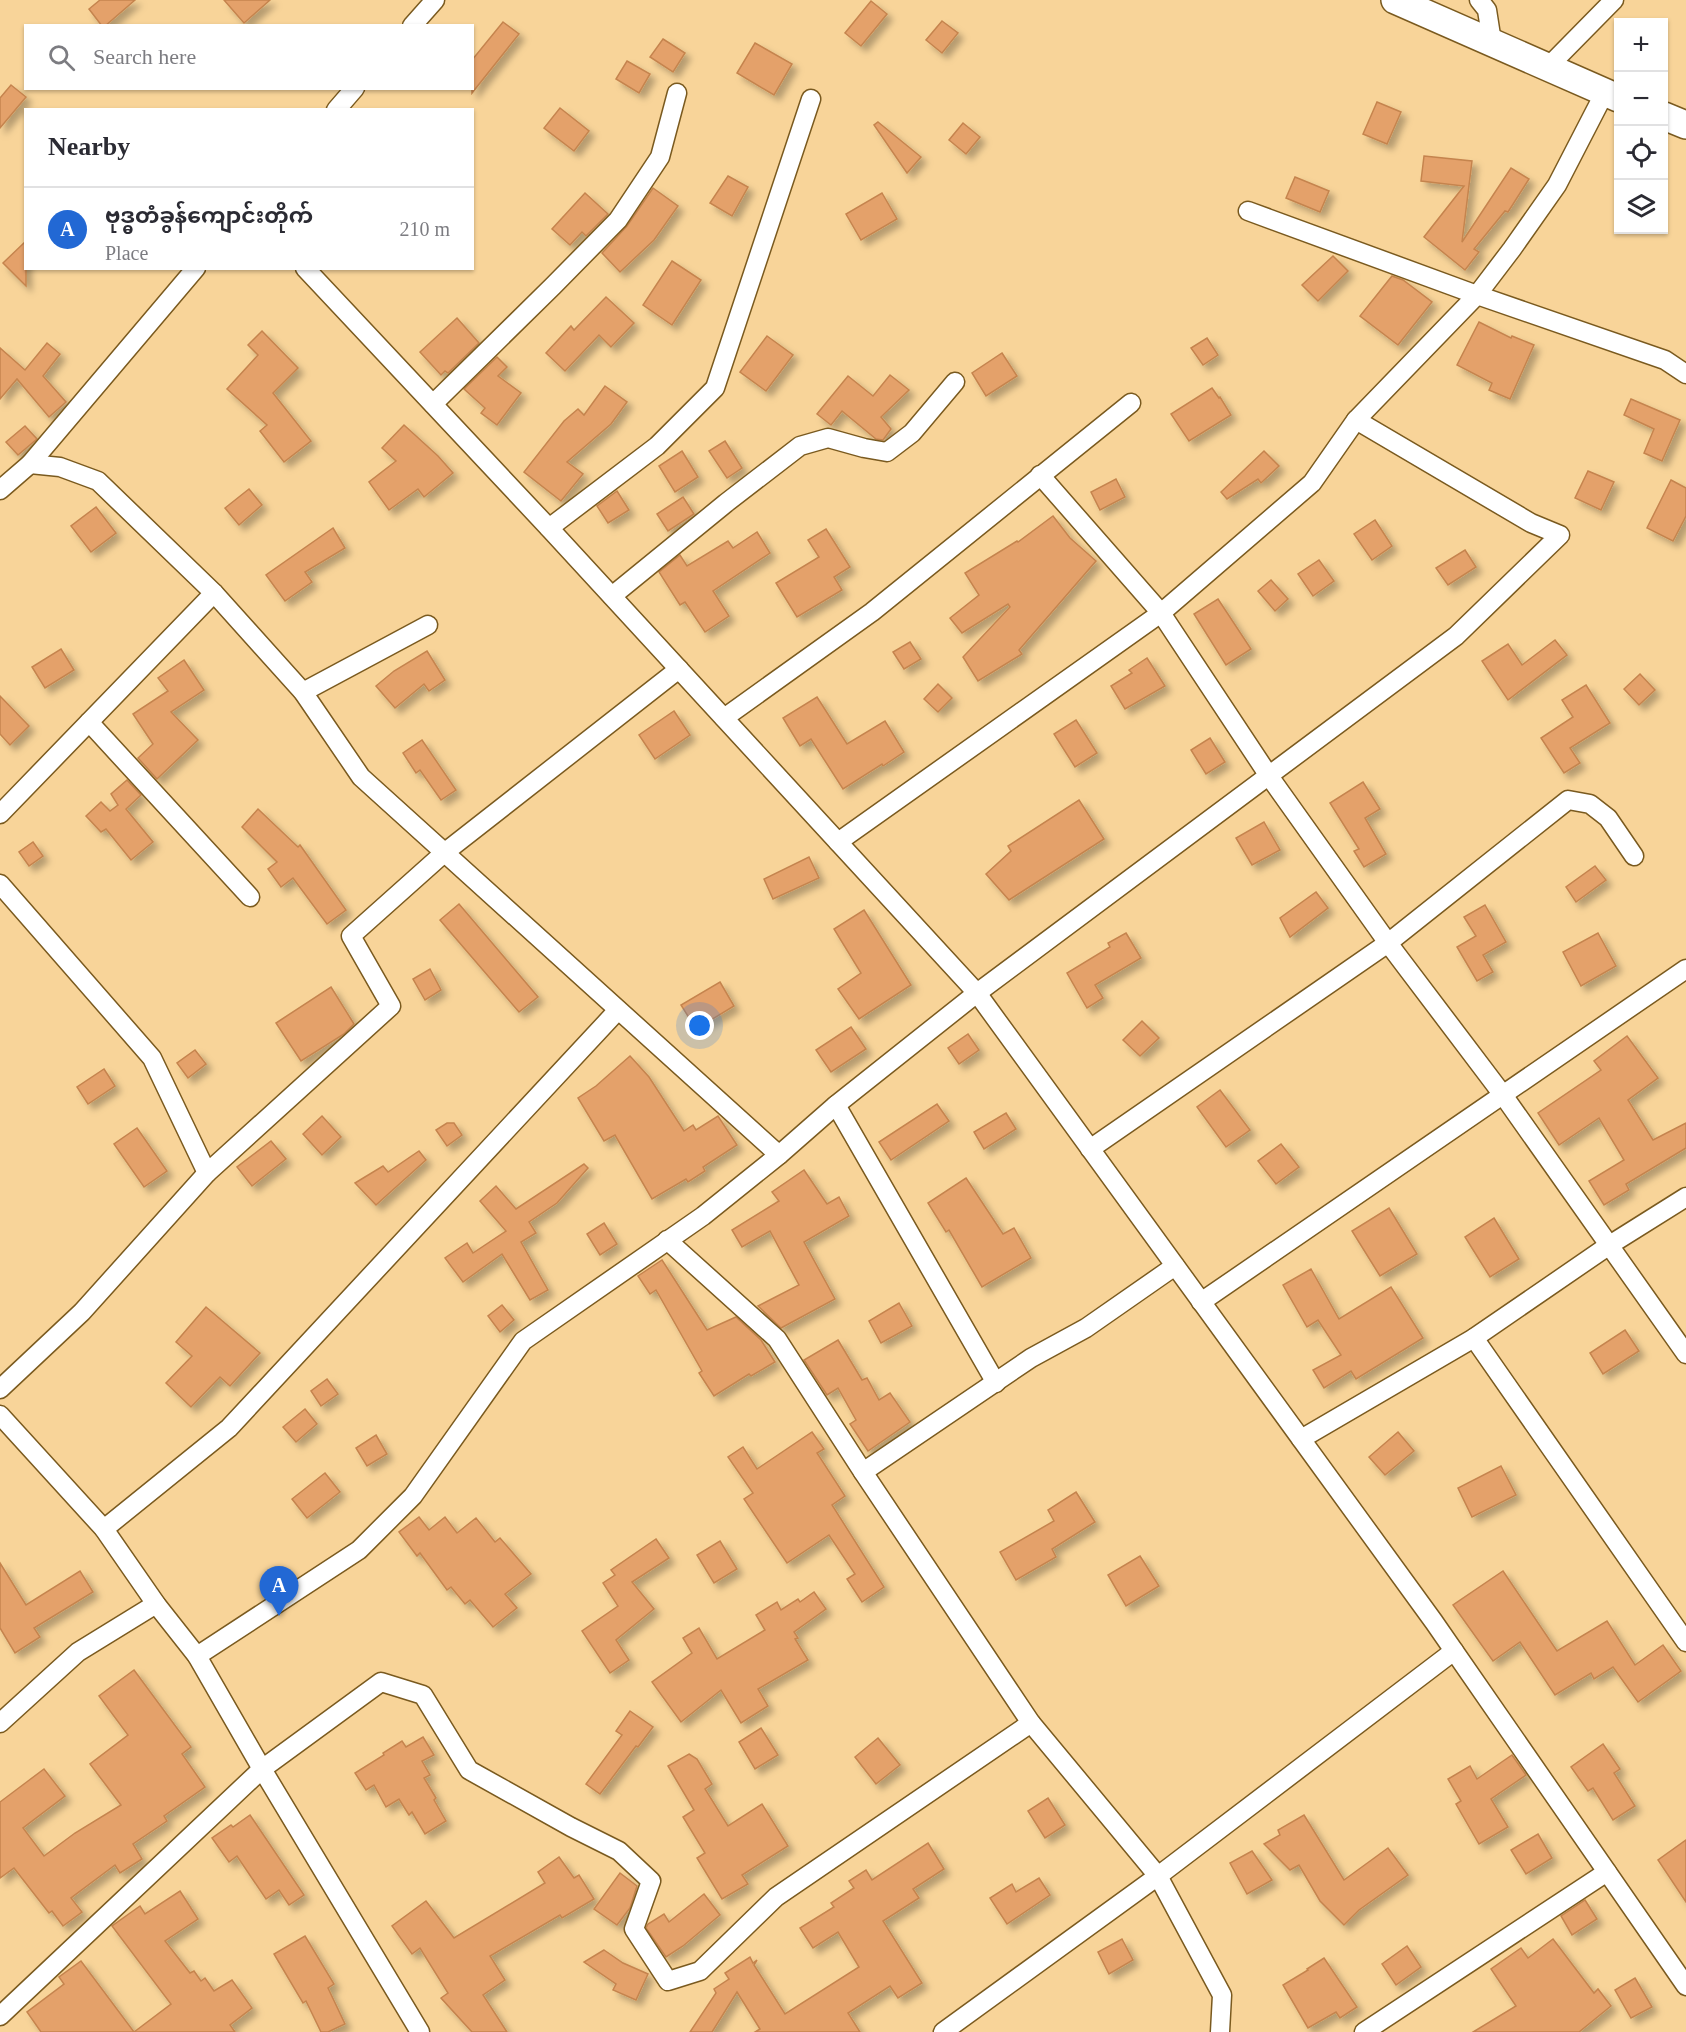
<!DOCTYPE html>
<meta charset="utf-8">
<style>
body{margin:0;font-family:"Times New Roman","Noto Sans Myanmar",serif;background:#f7f7f7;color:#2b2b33}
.controls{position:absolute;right:18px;top:18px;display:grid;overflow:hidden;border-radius:0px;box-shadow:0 2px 4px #0004}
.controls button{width:54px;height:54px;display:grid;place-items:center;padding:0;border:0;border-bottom:2px solid #e1e1e2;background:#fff;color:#2b2b33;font:30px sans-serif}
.you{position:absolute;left:700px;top:1026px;width:21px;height:21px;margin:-15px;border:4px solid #fff;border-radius:50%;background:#1a73e8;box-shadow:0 0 0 9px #1a73e833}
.badge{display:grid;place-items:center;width:39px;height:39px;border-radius:50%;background:#2268d4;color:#fff;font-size:20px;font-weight:700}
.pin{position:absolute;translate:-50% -50px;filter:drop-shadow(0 2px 3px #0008)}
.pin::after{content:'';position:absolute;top:32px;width:21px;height:18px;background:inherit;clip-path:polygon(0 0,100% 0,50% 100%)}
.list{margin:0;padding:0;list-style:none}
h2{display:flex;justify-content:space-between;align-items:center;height:78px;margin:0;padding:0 24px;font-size:26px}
h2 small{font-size:20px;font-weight:400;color:#7c7c81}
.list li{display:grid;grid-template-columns:39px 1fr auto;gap:18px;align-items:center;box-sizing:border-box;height:84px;padding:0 24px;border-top:2px solid #e1e1e2}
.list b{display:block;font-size:22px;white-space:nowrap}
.list p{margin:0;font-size:20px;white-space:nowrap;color:#7c7c81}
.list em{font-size:20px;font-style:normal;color:#7c7c81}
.icon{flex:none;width:33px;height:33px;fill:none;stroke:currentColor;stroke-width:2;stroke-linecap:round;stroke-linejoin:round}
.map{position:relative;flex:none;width:1686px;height:2032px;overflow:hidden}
.search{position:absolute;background:#fff;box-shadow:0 2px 4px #0004;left:24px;top:24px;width:450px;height:66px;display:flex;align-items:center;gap:15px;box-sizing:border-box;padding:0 21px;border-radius:0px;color:#7c7c81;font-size:22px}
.panel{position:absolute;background:#fff;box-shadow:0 2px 4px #0004;left:24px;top:108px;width:450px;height:162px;border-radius:0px}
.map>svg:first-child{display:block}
.building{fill:#e4a16b;stroke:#c5844e;stroke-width:1.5;filter:url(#shadow)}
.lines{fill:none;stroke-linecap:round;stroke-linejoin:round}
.street-casing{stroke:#7a5a1f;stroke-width:21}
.secondary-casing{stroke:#7a5a1f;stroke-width:30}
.street{stroke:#fff;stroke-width:18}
.secondary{stroke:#fff;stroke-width:27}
</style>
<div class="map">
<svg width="1686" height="2032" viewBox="0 0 1686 2032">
<defs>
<filter id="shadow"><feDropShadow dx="5.5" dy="5.5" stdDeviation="3" flood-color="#0004"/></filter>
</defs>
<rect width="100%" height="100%" fill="#f8d499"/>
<!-- building -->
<g class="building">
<polygon points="100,0 135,0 105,26 102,26 89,9"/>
<polygon points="224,0 270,0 244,23"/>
<polygon points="871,1 887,14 861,46 845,33"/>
<polygon points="942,21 958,33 942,53 926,40"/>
<polygon points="503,22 519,34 472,93 472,60"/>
<polygon points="663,39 685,53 673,72 650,57"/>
<polygon points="755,43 792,64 774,95 737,73"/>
<polygon points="627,61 650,74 639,93 616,79"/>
<polygon points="11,85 26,97 0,128 0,98"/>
<polygon points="1377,102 1401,112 1387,144 1363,134"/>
<polygon points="560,108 589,131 574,151 544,128"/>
<polygon points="878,122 921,157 907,173 874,125"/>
<polygon points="963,123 980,137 966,154 949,140"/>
<polygon points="1424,156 1472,161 1462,242 1511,168 1529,179 1508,212 1505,211 1474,249 1479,252 1465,270 1424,237 1464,186 1421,181"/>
<polygon points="728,176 748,187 732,216 710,203"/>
<polygon points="1295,177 1329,191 1320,212 1286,198"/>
<polygon points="653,188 678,206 654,240 620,272 602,253 627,226"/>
<polygon points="585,193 608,214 586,236 582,232 570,245 552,229"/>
<polygon points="882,193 897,219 861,240 846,214"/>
<polygon points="26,241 26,286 3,263"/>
<polygon points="1333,256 1348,271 1318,301 1302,285"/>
<polygon points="672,261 701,280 672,325 643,305"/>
<polygon points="1392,276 1403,280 1432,302 1398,345 1360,316"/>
<polygon points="606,297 634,323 611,347 599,335 565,371 546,353 571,326 574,330"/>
<polygon points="457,318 479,343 448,373 445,371 441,375 420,352"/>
<polygon points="1479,322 1511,338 1512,336 1534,345 1510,399 1489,390 1492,383 1457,365"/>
<polygon points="262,331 298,368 273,393 311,441 284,462 260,431 267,425 227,389 258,355 248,345"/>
<polygon points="767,336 793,355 766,391 740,372"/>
<polygon points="1207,338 1218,355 1203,365 1191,348"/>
<polygon points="47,343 60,354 43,376 66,402 49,417 17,379 0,399 0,348 25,370"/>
<polygon points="1002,353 1017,376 986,396 972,373"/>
<polygon points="497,357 507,367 498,376 521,393 497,425 481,413 485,408 464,389"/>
<polygon points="890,375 909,390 881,417 891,429 883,440 876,439 842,411 831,425 817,414 848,376 873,396"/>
<polygon points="605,386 627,402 611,424 567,462 583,474 561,501 524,472 564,421 578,409 584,415"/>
<polygon points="1212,388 1219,398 1220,397 1231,415 1189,441 1171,414"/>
<polygon points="1631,399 1680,420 1662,461 1644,453 1654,429 1624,415"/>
<polygon points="404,425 438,456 453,473 424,497 418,489 389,510 369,482 396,461 382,448"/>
<polygon points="25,426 37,439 18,455 6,442"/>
<polygon points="725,441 742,468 727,478 709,451"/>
<polygon points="682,451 698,477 675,492 659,466"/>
<polygon points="1264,451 1279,466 1261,483 1258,479 1227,499 1221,492"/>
<polygon points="1588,471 1614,482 1601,510 1575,498"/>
<polygon points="1116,479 1125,497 1100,510 1091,492"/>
<polygon points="1671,480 1686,488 1686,516 1673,541 1647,528"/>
<polygon points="249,489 262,505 239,525 225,508"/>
<polygon points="617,491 629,510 608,523 597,506"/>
<polygon points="683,497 694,514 668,531 657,514"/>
<polygon points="96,507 116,533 91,552 71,526"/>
<polygon points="1053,516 1070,538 1096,561 1019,650 1022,654 978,681 963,657 1010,607 1008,604 962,633 950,618 979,595 965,573 1017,541 1018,542"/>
<polygon points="1375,520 1392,546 1372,560 1354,534"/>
<polygon points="333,528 345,548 305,572 312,582 285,601 266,575"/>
<polygon points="826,529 850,567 834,577 842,590 797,617 776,583 819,557 808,540"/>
<polygon points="757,532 770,553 713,591 729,616 705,632 685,602 680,605 659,572 680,555 687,566 728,541 733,548"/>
<polygon points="1465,550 1476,567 1448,585 1436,568"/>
<polygon points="1319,560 1334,581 1313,596 1298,574"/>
<polygon points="1271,580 1288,599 1275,611 1258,591"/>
<polygon points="1218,599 1251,649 1226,665 1194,614"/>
<polygon points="1555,640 1567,655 1508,700 1482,661 1508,644 1522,665"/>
<polygon points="910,642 921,659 904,669 893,652"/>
<polygon points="61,649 74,670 45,688 32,667"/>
<polygon points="427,651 445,680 429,691 424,684 395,708 376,686 394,671"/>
<polygon points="1147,658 1165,686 1125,709 1111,686 1132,673 1129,670"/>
<polygon points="184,660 204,690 171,712 198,740 157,779 138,758 153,744 133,714 168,691 158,678"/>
<polygon points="1640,674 1655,690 1639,705 1624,689"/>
<polygon points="938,684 952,698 938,712 924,699"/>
<polygon points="1586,685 1610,723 1570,748 1580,763 1564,773 1541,738 1573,717 1562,700"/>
<polygon points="0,696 29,726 10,745 0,734"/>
<polygon points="817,697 847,744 885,721 904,752 883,766 882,764 843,789 811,739 800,746 783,718"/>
<polygon points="674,711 690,735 655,759 639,735"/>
<polygon points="1076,720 1097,753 1075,767 1054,734"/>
<polygon points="1210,738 1225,762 1206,774 1191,750"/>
<polygon points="422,740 456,790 441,800 420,770 416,773 403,753"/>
<polygon points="127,780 141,795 126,809 153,842 131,860 106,829 101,832 86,816 101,802 110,811 118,805 111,794"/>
<polygon points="1363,782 1380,809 1365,818 1386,854 1364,867 1354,851 1359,849 1330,803"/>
<polygon points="1079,800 1104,839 1009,900 986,874 1011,851 1008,846"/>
<polygon points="258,809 298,847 300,845 346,910 327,924 293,878 281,887 268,869 277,862 242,827"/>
<polygon points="1264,822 1280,850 1252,865 1236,838"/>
<polygon points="33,842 43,856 29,866 19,852"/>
<polygon points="809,857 819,878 773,899 764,879"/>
<polygon points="1595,866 1606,880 1576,902 1566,887"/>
<polygon points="1316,892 1328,908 1290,937 1280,918"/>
<polygon points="459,904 538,997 519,1012 440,920"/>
<polygon points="1485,905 1506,942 1483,955 1493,972 1477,981 1457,947 1476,936 1464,917"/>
<polygon points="864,910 911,985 859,1019 838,989 861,973 834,929"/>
<polygon points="1126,933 1141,958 1095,985 1103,998 1087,1008 1067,973 1110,947 1108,943"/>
<polygon points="1598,933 1616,966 1581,986 1563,952"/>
<polygon points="430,969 441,990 425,1000 413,979"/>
<polygon points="720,982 734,1006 696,1029 681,1005"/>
<polygon points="331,987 354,1024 344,1034 301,1061 276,1023"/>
<polygon points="1142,1021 1159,1038 1140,1056 1123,1040"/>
<polygon points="851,1027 866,1049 831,1072 816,1050"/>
<polygon points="968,1034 979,1050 959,1064 948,1048"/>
<polygon points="1627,1036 1658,1078 1628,1100 1653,1140 1686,1123 1686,1148 1626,1184 1629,1190 1604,1205 1589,1181 1624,1160 1599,1118 1559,1145 1538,1113 1601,1070 1594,1061"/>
<polygon points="195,1050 206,1064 188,1078 177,1063"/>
<polygon points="630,1056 649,1077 684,1131 693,1125 696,1130 718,1116 737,1145 703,1167 705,1171 688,1182 686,1179 652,1199 615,1135 604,1141 578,1098 596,1086"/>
<polygon points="104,1069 115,1086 88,1104 77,1087"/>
<polygon points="1220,1090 1250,1130 1226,1147 1197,1107"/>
<polygon points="937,1104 949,1121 891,1160 879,1142"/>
<polygon points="1006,1113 1016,1129 984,1149 974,1132"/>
<polygon points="322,1116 341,1137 322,1155 303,1134"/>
<polygon points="447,1123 454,1123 462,1135 447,1146 436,1130"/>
<polygon points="137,1128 167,1171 144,1187 114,1144"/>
<polygon points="271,1141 286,1159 252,1186 237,1167"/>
<polygon points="1281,1144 1299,1167 1276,1184 1258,1161"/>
<polygon points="419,1151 426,1160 376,1205 355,1183 383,1166 388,1172"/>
<polygon points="584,1164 588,1168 557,1203 529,1222 536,1233 521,1242 548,1290 530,1300 502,1254 463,1282 445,1258 467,1243 473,1253 506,1231 480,1201 496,1186 516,1209"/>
<polygon points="804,1170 827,1204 839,1197 849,1216 804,1242 835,1299 781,1328 758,1306 799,1285 770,1231 742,1247 732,1230 779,1201 772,1192"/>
<polygon points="966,1178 1003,1234 1014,1228 1031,1258 982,1287 949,1230 946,1232 928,1203"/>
<polygon points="1389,1208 1417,1254 1380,1276 1352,1231"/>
<polygon points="1494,1218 1519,1259 1490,1277 1465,1237"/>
<polygon points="604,1223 617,1244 600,1255 587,1234"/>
<polygon points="662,1260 707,1330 736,1317 761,1340 775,1362 751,1376 749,1374 714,1396 699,1373 702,1371 656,1290 650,1294 638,1276"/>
<polygon points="1311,1269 1339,1319 1391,1287 1423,1338 1356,1379 1351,1371 1324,1388 1313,1370 1341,1355 1318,1320 1307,1327 1283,1285"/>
<polygon points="899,1303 912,1326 881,1343 869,1321"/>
<polygon points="502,1305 514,1320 500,1332 488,1316"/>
<polygon points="206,1307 260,1353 230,1386 220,1377 191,1407 166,1383 192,1356 176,1342"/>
<polygon points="1625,1330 1639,1351 1603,1374 1590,1353"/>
<polygon points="838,1340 862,1380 867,1378 879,1400 890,1393 910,1422 868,1451 850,1424 856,1420 838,1388 827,1395 804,1360"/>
<polygon points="327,1379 338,1394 321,1406 311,1391"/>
<polygon points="305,1409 317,1424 296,1442 283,1427"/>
<polygon points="812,1432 824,1449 817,1453 845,1496 832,1505 884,1587 862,1602 847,1579 855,1574 829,1535 787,1563 744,1499 753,1493 728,1457 743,1447 757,1469"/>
<polygon points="1398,1432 1414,1451 1385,1475 1369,1457"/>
<polygon points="376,1435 387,1454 367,1466 356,1448"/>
<polygon points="1501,1466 1516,1495 1472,1517 1458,1488"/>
<polygon points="325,1473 340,1492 307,1518 292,1499"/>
<polygon points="1076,1492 1095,1522 1052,1549 1056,1557 1016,1580 1000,1552 1054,1521 1048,1510"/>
<polygon points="419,1517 429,1530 445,1517 457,1533 476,1518 495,1542 500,1538 531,1574 505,1594 517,1608 493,1627 470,1600 465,1604 451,1587 447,1590 420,1553 417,1556 399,1532"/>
<polygon points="656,1539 669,1558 632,1582 654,1609 616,1640 629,1660 610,1673 582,1631 618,1606 603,1583 615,1575 611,1570"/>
<polygon points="720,1541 737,1569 714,1583 697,1555"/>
<polygon points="1140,1556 1159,1586 1126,1606 1108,1575"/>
<polygon points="0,1563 26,1605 80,1571 93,1592 34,1628 40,1637 15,1653 0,1628"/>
<polygon points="1503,1571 1557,1651 1607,1621 1635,1665 1663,1645 1681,1671 1638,1702 1613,1667 1594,1679 1591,1673 1555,1695 1520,1642 1493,1661 1453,1605"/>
<polygon points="814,1592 826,1609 794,1632 798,1638 795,1639 808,1660 758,1689 768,1706 741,1723 721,1690 681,1722 652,1682 692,1653 683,1638 699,1628 717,1659 765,1630 756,1615 777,1602 781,1610 798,1599 800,1602"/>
<polygon points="134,1670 191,1747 182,1754 205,1787 164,1816 167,1821 133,1844 142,1859 120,1873 115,1865 71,1898 82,1912 63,1926 52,1911 49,1913 14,1868 0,1878 0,1802 44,1769 65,1796 23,1828 44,1856 75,1833 121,1805 90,1764 128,1735 99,1696"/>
<polygon points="630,1711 653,1727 638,1747 636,1746 600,1794 586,1784 622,1735 616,1731"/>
<polygon points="761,1728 778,1755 755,1769 739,1742"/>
<polygon points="423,1737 434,1755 422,1761 430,1775 424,1778 436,1798 434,1800 446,1821 425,1834 412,1812 409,1815 399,1799 386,1807 374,1785 366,1790 355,1773 384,1755 383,1753 402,1741 406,1747"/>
<polygon points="878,1738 900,1765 876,1784 855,1757"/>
<polygon points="1603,1744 1620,1769 1614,1773 1635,1806 1613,1820 1593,1788 1588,1791 1571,1767"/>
<polygon points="689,1754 697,1759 712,1784 705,1789 728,1826 762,1804 788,1846 742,1875 748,1884 722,1899 697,1858 705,1853 683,1817 694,1810 668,1766"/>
<polygon points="1512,1755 1526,1775 1491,1799 1508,1827 1479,1844 1456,1804 1461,1801 1448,1779 1470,1766 1477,1779"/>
<polygon points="1048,1798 1065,1825 1045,1838 1028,1811"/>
<polygon points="250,1815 304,1895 289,1905 279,1890 266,1899 237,1856 229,1862 212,1838 231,1825 233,1827"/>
<polygon points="1304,1815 1344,1880 1388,1848 1408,1875 1359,1910 1344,1925 1320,1901 1299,1865 1290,1870 1264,1844 1280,1835 1278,1830"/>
<polygon points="1538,1834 1552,1858 1526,1874 1511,1850"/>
<polygon points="1686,1840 1686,1902 1658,1860"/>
<polygon points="928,1843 944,1869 913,1889 919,1898 883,1921 922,1983 898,1998 890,1986 848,2013 860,2032 755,2032 760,2029 737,1992 712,2032 690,2032 716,1993 714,1989 729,1979 725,1973 750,1957 753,1963 757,1960 754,1965 785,2014 859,1967 838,1932 813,1948 800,1928 834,1907 831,1903 854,1888 849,1881 866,1870 872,1880"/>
<polygon points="1252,1851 1272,1880 1247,1894 1230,1863"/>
<polygon points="559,1857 574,1878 579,1875 594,1899 562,1918 560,1915 490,1956 505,1980 483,1995 507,2032 472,2032 441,1998 448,1993 420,1948 412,1954 392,1926 426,1901 454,1938 545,1883 538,1872"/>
<polygon points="620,1873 637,1886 630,1908 617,1925 594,1909"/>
<polygon points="1039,1878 1050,1895 1007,1924 990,1898 1012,1884 1016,1892"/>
<polygon points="180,1891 198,1919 165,1941 190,1973 194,1971 201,1981 205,1978 214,1991 232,1980 252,2008 230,2025 235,2032 41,2032 27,2012 64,1984 59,1977 81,1961 134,2032 171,2004 112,1926 140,1906 145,1914"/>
<polygon points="704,1894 720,1915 683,1946 666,1957 646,1928 648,1924 664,1914 669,1922"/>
<polygon points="1585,1900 1597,1919 1572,1935 1561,1916"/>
<polygon points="305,1936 334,1984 328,1988 345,2024 328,2032 321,2032 306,2001 303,2003 274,1954"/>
<polygon points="1122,1939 1133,1960 1109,1974 1098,1952"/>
<polygon points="1553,1939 1594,1993 1598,1989 1611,2006 1579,2032 1473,2032 1516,2006 1491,1969 1521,1948 1528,1958"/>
<polygon points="1407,1946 1421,1967 1396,1985 1382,1964"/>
<polygon points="604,1950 623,1963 648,1974 636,2000 613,1990 616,1984 584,1962"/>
<polygon points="1324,1958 1357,2007 1340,2018 1336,2012 1308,2028 1283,1985 1308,1970 1307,1969"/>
<polygon points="1635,1978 1652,2007 1631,2018 1615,1990"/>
</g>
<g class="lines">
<!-- street casing -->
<g class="street-casing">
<g id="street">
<polyline points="1479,0 1487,10 1492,42"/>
<polyline points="412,26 435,0"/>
<polyline points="1548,67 1614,0"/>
<polyline points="336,110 355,88"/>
<polyline points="1248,211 1477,295 1665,360 1686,374"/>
<polyline points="305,268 549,528 977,993 1434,1622 1686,1986"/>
<polyline points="433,404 553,286 618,220 660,157 677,93"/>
<polyline points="30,464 60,467 98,481 214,593 303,692 361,777 779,1155"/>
<polyline points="1040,475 1161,613 1269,776 1388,943 1503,1095 1686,1354"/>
<polyline points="0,490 30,464 196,268"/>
<polyline points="549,528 657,446 715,388 811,99"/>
<polyline points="612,596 726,503 800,446 828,438 864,448 887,452 912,433 955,382"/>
<polyline points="303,692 428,625"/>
<polyline points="724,718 872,612 1131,403"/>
<polyline points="89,722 250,897"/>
<polyline points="0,814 214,593"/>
<polyline points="838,842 1161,613 1312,483 1356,420 1477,295 1512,249 1557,185 1605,92"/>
<polyline points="0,884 152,1058 207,1173"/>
<polyline points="836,1105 996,1383"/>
<polyline points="1090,1149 1388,943 1568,800 1590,804 1608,818 1634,856"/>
<polyline points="667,1240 777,1339 863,1472 1031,1723 1158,1876 1222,1995 1220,2032"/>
<polyline points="1201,1302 1686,969"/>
<polyline points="1474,1338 1686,1642"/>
<polyline points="0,1389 82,1312 207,1173 391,1006 351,936 444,853 679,669"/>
<polyline points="0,1415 104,1529 156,1604 197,1656 262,1769 420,2032"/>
<polyline points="1301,1439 1474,1338 1608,1246 1686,1197"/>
<polyline points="863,1472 1031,1358 1086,1328 1175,1266"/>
<polyline points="104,1529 229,1428 618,1010"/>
<polyline points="197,1656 359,1550 413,1496 523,1341 703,1216 779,1155 836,1105 977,993 1456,636 1560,535 1531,523 1356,420"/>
<polyline points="0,1723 78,1652 156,1604"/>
<polyline points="0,2016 262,1769 381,1682 423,1695 469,1770 571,1827 619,1851 651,1881 634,1929 668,1981 700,1971 776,1897 1031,1723"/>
<polyline points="943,2032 1158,1876 1454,1651"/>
<polyline points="1364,2032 1607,1872"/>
</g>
</g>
<!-- secondary casing -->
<g class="secondary-casing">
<g id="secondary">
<polyline points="1395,0 1618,98"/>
<polyline points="1664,116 1686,125"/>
</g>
</g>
<!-- street -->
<use href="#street" class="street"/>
<!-- secondary -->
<use href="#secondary" class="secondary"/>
</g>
</svg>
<div class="controls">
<button>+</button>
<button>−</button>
<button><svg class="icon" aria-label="locate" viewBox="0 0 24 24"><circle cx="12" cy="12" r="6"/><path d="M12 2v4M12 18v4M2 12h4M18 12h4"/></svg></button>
<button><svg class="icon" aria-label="layers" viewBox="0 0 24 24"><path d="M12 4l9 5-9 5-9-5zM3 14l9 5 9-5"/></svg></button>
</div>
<div class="you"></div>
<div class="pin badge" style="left:279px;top:1616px">A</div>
<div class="search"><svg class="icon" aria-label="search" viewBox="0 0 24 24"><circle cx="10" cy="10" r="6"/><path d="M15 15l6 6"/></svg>Search here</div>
<section class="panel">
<h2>Nearby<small></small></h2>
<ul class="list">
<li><span class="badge">A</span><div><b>ဗုဒ္ဓတံခွန်ကျောင်းတိုက်</b><p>Place</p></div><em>210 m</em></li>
</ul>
</section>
</div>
